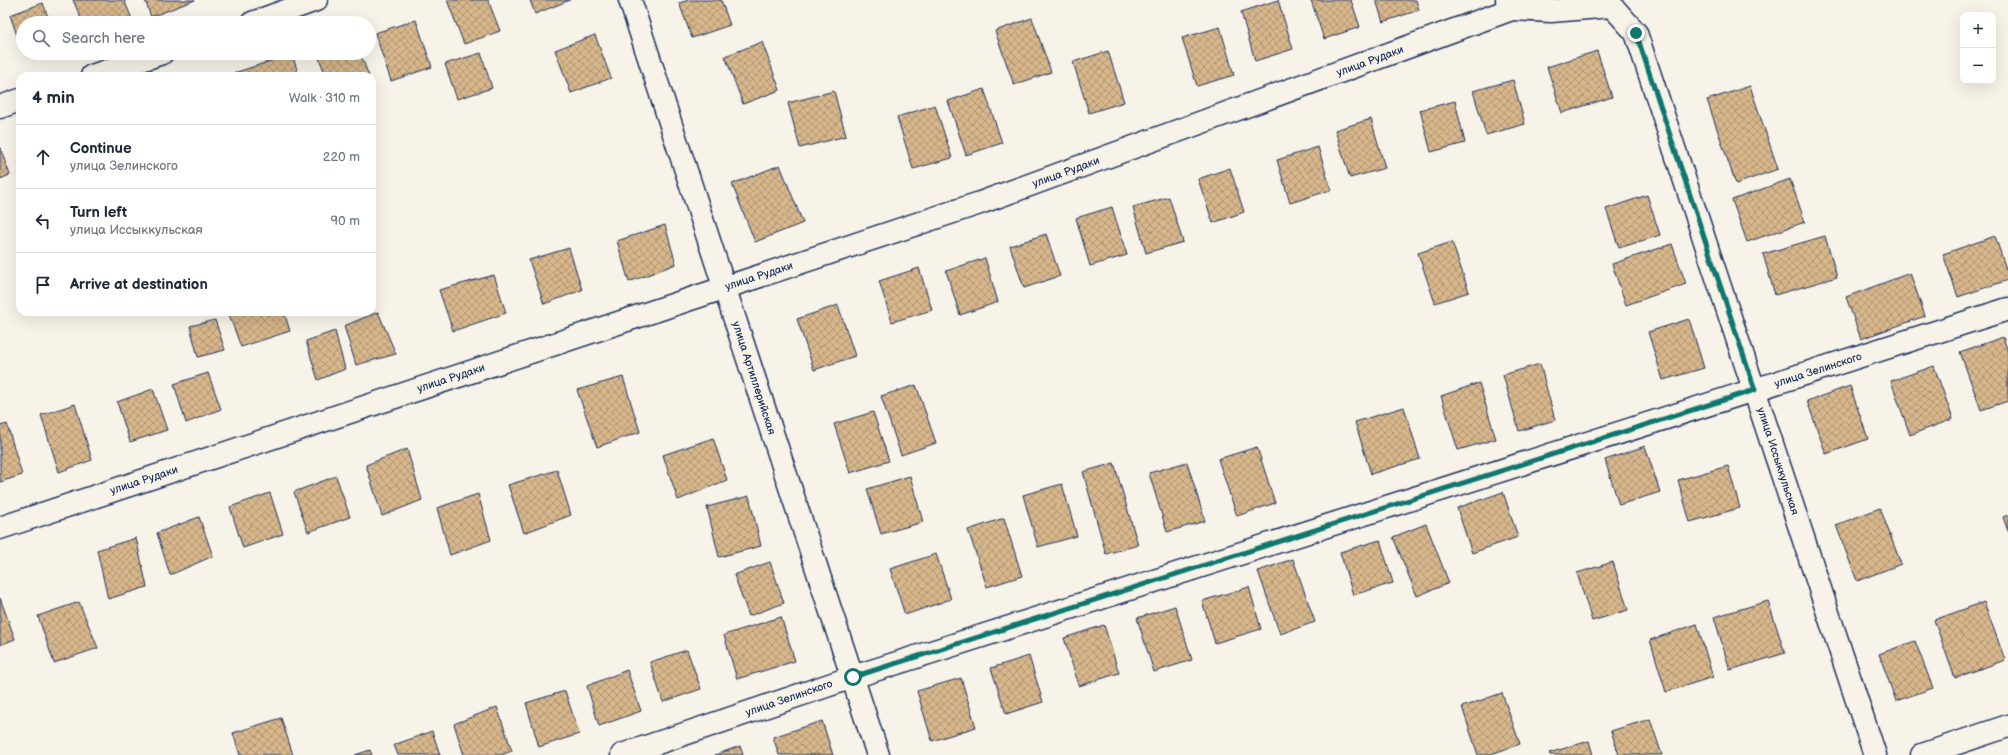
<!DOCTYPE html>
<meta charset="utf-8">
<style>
body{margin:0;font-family:"Balsamiq Sans",sans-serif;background:#f2f2f3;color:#1f2937}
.controls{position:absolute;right:12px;top:12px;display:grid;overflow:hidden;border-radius:8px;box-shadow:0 4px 16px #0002}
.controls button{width:36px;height:36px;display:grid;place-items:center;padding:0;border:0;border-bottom:1px solid #e0e1e3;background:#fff;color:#1f2937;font:20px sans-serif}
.stop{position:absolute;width:12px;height:12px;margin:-9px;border:3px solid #0f766e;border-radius:50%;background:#fff}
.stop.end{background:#0f766e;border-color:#fff;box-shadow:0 1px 4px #0008}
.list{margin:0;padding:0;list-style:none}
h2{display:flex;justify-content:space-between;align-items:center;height:52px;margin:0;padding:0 16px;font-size:17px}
h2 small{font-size:13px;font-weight:400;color:#747a83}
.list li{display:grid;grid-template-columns:26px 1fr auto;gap:12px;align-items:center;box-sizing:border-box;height:64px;padding:0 16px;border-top:1px solid #e0e1e3}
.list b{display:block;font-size:15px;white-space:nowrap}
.list p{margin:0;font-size:13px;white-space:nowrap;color:#747a83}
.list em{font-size:13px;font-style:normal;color:#747a83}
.icon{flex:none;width:22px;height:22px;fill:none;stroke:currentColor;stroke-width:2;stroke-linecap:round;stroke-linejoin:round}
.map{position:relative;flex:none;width:2008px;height:755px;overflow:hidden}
.search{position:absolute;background:#fff;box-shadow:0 4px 16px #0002;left:16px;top:16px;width:360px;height:44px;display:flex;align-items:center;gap:10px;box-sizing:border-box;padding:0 14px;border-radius:22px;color:#747a83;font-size:15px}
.panel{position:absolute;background:#fff;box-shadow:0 4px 16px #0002;left:16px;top:72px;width:360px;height:244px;border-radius:12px}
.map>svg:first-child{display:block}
.building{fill:url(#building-cross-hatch);stroke:#1b2f5e}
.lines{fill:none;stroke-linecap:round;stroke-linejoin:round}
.street-casing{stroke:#1b2f5e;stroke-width:25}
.street{stroke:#f7f3e8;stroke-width:22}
.route{stroke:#0f766e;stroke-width:5}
.labels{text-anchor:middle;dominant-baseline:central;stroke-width:3;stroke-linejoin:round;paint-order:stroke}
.street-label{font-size:11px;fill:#1b2f5e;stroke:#f7f3e8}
</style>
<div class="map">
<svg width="2008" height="755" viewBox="0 0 2008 755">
<defs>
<pattern id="building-cross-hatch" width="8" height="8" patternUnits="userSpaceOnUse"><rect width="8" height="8" fill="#d8b78b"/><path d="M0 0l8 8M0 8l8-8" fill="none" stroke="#ae9575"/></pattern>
</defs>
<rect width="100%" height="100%" fill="#f7f3e8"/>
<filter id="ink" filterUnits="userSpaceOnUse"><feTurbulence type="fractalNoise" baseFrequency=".025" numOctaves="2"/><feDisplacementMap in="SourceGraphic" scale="8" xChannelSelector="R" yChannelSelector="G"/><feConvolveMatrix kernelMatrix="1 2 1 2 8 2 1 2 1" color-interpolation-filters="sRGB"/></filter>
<g filter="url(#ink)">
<!-- building -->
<g class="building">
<polygon points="73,0 124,0 132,19 121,23 83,23"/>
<polygon points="145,0 195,0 151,17"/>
<polygon points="447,0 488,0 500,31 464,44"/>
<polygon points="530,0 570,0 535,14"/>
<polygon points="689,0 721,0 730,25 692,38 679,3"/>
<polygon points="1278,0 1293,49 1255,61 1241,12"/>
<polygon points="1311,0 1351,0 1360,27 1324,39"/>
<polygon points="1376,0 1416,0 1419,10 1383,22"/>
<polygon points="43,3 50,23 23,23 23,53 10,15"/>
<polygon points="1032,18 1051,72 1014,85 995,31"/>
<polygon points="416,20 432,67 391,81 375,33"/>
<polygon points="1220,27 1234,75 1197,86 1182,38"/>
<polygon points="595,35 611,78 571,93 555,50"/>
<polygon points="762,42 780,90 743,104 725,56"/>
<polygon points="1108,51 1124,102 1089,113 1073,62"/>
<polygon points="1597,51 1612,97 1562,113 1547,67"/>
<polygon points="317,53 360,53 369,76 326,76"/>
<polygon points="481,53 492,88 457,99 445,64"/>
<polygon points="292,54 299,76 228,76 228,75"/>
<polygon points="1513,80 1525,124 1486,135 1473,91"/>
<polygon points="1750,86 1778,169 1736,184 1707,100"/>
<polygon points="984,89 1002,143 966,155 948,101"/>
<polygon points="834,91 846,136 800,148 788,103"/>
<polygon points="1455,101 1465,143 1431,152 1420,110"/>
<polygon points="935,105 952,158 913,169 897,117"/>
<polygon points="1371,119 1385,168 1350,178 1335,130"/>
<polygon points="0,147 10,175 0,179"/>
<polygon points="1318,147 1331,190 1290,203 1277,160"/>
<polygon points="780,165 803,223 755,242 732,184"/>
<polygon points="1230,168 1244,212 1213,223 1198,179"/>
<polygon points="1790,179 1805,222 1747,242 1732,200"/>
<polygon points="1647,195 1660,235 1619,248 1606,209"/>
<polygon points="1169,197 1183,242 1146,253 1133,207"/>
<polygon points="1112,207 1127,255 1090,266 1076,218"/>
<polygon points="665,225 676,264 629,282 617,241"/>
<polygon points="1046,234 1060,276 1024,288 1010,246"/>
<polygon points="1825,236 1837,277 1775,295 1763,254"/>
<polygon points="1995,236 2008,275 2008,280 1958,297 1943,254"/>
<polygon points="1452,242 1469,292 1435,303 1418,253"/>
<polygon points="1672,244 1686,284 1626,305 1612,264"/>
<polygon points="569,248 582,290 544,304 529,260"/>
<polygon points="985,258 998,302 960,315 946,271"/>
<polygon points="919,268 932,310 892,322 879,281"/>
<polygon points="1910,273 1925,316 1861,339 1846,297"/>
<polygon points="494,275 506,313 453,331 439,290"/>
<polygon points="838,305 855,356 814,370 797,319"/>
<polygon points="228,312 284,312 290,331 241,347"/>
<polygon points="378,312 396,354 356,365 344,326"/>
<polygon points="1689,319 1704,368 1663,380 1648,332"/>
<polygon points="215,320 225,350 198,357 190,326"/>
<polygon points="335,331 345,369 318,380 306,341"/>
<polygon points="2003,337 2008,352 2008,401 1981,410 1960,352"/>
<polygon points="1540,364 1555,420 1519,431 1503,375"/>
<polygon points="1934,366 1953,419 1910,435 1891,381"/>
<polygon points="208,373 221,409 186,423 174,384"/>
<polygon points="623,377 640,432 597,447 577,390"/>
<polygon points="1479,383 1496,439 1458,450 1441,396"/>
<polygon points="916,385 936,443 901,455 881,396"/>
<polygon points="1850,386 1868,439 1826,454 1807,401"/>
<polygon points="153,389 167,430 130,442 117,402"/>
<polygon points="75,404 92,460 59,472 41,415"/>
<polygon points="1404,407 1420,459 1371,474 1355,422"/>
<polygon points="873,412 889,461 850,473 834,424"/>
<polygon points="7,424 22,475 0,482 0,426"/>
<polygon points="713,438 727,480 678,500 663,455"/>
<polygon points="1645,446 1660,492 1619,505 1605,460"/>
<polygon points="1257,447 1275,503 1237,516 1218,459"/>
<polygon points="407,449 422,500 382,516 366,465"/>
<polygon points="1187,462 1205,521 1167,532 1149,473"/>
<polygon points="1114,463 1138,545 1106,554 1083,472"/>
<polygon points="1728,466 1740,508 1690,522 1678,480"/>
<polygon points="557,470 571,515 524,533 508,485"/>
<polygon points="336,476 350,517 308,532 294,492"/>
<polygon points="910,476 923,522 881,534 867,489"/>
<polygon points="1062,484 1077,536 1038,547 1023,495"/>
<polygon points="1503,492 1518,537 1472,553 1457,508"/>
<polygon points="270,493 283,534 243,548 230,507"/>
<polygon points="478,494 491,540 450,555 437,508"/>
<polygon points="749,496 761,546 719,557 707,507"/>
<polygon points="1880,508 1901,564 1857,581 1836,525"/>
<polygon points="2008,515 2008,531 2003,517"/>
<polygon points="199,517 213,556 170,575 157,533"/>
<polygon points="1004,518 1022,576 987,587 968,530"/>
<polygon points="1426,524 1449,583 1417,596 1393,537"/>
<polygon points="136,538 147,587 108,599 97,550"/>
<polygon points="1380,540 1393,583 1353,595 1340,552"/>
<polygon points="936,554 951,599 905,615 890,569"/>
<polygon points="1293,559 1315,622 1280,634 1258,571"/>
<polygon points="770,562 784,603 749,616 734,575"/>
<polygon points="1613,562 1628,610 1592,621 1577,573"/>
<polygon points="1249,587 1261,629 1215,643 1202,601"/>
<polygon points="0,598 15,639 0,645"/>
<polygon points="1768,601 1785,653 1730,670 1714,617"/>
<polygon points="79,602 98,648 54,663 38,616"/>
<polygon points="1984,602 2005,660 1955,678 1934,620"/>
<polygon points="1175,606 1192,660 1154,672 1137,618"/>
<polygon points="781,617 795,661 737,679 724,635"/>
<polygon points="1697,624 1713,677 1666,692 1650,640"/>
<polygon points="1104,625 1119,673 1079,686 1064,638"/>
<polygon points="1915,641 1933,688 1896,701 1879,654"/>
<polygon points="687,650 701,689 663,702 650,662"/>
<polygon points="1029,656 1043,702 1006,714 991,668"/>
<polygon points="627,670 641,711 599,726 587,686"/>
<polygon points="961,678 976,727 932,741 917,691"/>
<polygon points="565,691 579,734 539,747 526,703"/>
<polygon points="1502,693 1520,744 1488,755 1478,755 1462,707"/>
<polygon points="497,707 512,751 501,755 464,755 454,724"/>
<polygon points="281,718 293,755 240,755 233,733"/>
<polygon points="1650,719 1662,755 1619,755 1611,731"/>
<polygon points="822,721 833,755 779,755 773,737"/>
<polygon points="432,731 440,755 398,755 394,745"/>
<polygon points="1589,741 1593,755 1550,755 1549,753"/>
<polygon points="740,746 743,755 715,755"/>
<polygon points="370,750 372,755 355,755"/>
</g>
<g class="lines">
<!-- street casing -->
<g class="street-casing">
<g id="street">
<polyline points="630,0 878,755"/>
<polyline points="1507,0 1512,9 1551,11 1612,6 1636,33 1875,755"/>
<polyline points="252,23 316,0"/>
<polyline points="92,76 162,53"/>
<polyline points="0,107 20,100"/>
<polyline points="0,528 980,203 1512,9"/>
<polyline points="622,755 853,677 2008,309"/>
<polyline points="1922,755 2008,726"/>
</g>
</g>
<!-- street -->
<use href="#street" class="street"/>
</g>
</g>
<g class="lines" filter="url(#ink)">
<!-- route -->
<polyline class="route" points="853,677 1755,390 1636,33"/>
</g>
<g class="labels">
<!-- street labels -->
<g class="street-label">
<text transform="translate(1370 61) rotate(-20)">улица Рудаки</text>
<text transform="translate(1066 172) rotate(-20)">улица Рудаки</text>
<text transform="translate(759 276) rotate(-18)">улица Рудаки</text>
<text transform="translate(1818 370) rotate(-18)">улица Зелинского</text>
<text transform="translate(451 378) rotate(-18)">улица Рудаки</text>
<text transform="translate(754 378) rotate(72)">улица Артиллерийская</text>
<text transform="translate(1778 461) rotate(72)">улица Иссыккульская</text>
<text transform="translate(144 480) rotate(-18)">улица Рудаки</text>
<text transform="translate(789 698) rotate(-19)">улица Зелинского</text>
</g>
</g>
</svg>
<div class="controls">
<button>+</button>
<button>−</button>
</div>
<div class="stop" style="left:853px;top:677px"></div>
<div class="stop end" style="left:1636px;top:33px"></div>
<div class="search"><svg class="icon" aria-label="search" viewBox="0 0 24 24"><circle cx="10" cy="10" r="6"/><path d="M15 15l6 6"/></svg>Search here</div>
<section class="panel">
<h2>4 min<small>Walk · 310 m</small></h2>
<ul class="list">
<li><svg class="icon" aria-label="ahead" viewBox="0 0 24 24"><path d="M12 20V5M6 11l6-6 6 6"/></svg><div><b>Continue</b><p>улица Зелинского</p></div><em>220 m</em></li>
<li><svg class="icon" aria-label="left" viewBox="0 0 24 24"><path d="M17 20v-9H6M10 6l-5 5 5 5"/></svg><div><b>Turn left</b><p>улица Иссыккульская</p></div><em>90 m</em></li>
<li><svg class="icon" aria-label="arrive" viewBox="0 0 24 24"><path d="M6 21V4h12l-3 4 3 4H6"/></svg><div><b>Arrive at destination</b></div></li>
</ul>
</section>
</div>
